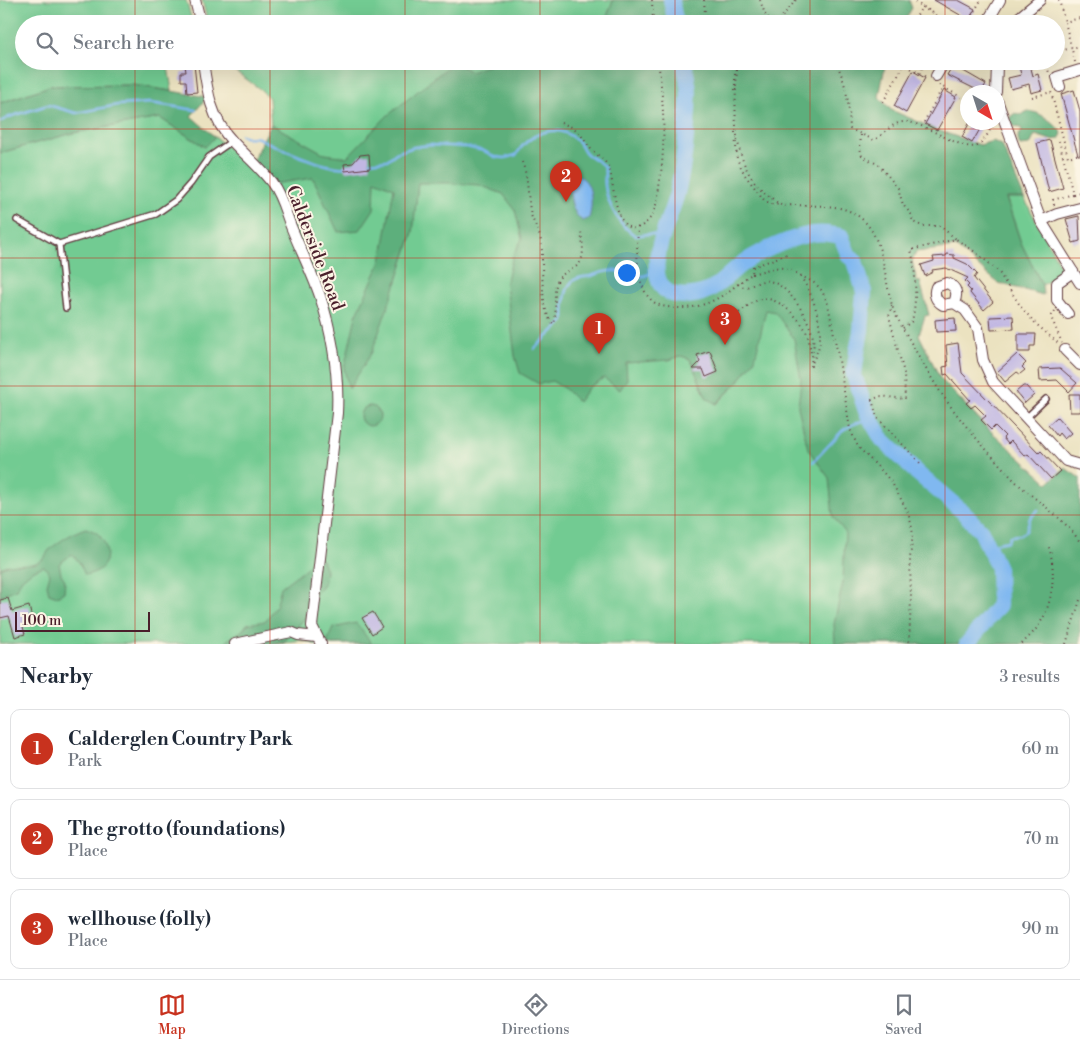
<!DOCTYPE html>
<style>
body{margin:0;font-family:"Libre Bodoni",serif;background:#f6f6f7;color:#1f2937}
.compass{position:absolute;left:960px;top:85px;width:45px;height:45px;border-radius:50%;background:#fff;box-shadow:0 5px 20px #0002;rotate:141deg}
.scale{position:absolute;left:15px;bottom:12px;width:135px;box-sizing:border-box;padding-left:5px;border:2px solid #4a1f2b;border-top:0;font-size:14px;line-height:18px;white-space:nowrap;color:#4a1f2b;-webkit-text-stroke:4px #fcf5e5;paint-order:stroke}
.you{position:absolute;left:626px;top:272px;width:18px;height:18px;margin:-12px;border:4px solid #fff;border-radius:50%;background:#1a73e8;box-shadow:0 0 0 8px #1a73e833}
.badge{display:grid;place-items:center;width:32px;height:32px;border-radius:50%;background:#c8321e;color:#fff;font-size:16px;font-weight:700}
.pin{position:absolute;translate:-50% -41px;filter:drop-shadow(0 1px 2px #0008)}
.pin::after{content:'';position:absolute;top:26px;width:18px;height:15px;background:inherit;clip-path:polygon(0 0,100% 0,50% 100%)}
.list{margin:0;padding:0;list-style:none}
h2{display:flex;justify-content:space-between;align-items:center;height:65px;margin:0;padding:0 20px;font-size:21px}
h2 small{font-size:16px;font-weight:400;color:#747a83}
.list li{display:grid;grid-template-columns:32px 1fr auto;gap:15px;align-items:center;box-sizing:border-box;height:80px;margin:0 10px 10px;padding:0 10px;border:1px solid #e0e1e3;border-radius:10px}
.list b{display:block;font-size:19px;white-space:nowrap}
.list p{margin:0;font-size:16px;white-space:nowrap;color:#747a83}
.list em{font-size:16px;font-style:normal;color:#747a83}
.icon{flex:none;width:28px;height:28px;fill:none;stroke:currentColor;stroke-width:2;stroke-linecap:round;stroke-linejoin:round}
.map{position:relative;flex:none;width:1080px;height:644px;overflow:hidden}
.search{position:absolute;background:#fff;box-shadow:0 5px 20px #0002;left:15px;right:15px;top:15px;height:55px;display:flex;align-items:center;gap:12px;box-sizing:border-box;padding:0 18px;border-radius:28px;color:#747a83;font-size:19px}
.sheet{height:335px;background:#fff}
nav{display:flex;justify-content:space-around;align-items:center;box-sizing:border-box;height:70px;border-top:1px solid #e0e1e3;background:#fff;font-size:14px;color:#747a83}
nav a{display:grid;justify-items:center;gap:2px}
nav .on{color:#c8321e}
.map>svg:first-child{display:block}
.green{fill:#72cb92;stroke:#5e755e;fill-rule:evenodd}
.forest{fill:#5daf7c;stroke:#546754}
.water{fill:#80b8f0;stroke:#656c8e}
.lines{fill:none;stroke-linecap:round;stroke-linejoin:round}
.stream{stroke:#80b8f0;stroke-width:2.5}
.river{stroke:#80b8f0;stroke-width:16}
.building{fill:#c1b7e3}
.lane-casing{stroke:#623c41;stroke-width:8}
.street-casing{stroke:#623c41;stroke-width:12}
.path{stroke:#623c41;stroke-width:2;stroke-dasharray:1 4;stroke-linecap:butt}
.lane{stroke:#fff;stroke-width:5}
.street{stroke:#fff;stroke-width:10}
.grid{fill:none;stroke:#c8321e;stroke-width:1;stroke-opacity:0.55}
.labels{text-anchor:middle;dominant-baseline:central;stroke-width:4;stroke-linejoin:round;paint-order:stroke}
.street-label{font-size:18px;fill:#4a1f2b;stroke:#fcf5e5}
</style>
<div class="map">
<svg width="1080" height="644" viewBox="0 0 1080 644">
<rect width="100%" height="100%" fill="#fcf5e5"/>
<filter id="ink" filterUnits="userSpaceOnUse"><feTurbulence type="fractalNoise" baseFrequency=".02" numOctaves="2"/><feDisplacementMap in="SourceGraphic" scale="10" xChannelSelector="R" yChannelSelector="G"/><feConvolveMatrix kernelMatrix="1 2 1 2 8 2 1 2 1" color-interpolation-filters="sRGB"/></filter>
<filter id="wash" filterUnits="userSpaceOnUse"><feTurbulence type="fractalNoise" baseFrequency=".0096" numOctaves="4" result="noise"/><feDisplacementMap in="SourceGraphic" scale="20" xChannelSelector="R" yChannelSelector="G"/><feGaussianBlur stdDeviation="1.12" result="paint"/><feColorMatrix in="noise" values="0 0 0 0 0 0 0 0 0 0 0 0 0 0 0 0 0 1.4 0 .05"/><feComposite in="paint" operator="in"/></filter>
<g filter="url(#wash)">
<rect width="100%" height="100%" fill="#ebe2c0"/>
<!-- green -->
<g class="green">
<polygon points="0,0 186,0 193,24 24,24 24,61 167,61 172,91 133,85 50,86 0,103"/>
<polygon points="202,0 903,0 900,24 208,24"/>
<path d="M221,61H880L879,97L891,110L937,130L980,145L993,141L961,244L917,248L912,261L922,305L919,335L940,378L983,424L1080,644H314L302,640L270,644H0V153L73,133L160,118L205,147L215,137L269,181L252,162L271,125L269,98L260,89ZM417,190L413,232L396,284ZM681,355L755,359L738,382L717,404L706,397L690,359Z"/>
<polygon points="1006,197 1024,198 1063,271 1060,275 1042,285 1021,243"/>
</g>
<!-- forest -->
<g class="forest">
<polygon points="613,0 909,0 912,8 903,24 604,24"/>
<polygon points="499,61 886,61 879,97 891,110 937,130 980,145 993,141 1002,145 1024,198 1006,198 1021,243 1042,285 1043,295 998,283 956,247 916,252 912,261 917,282 920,281 929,315 925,316 919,335 940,378 983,424 1048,483 1065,468 1080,478 1080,644 835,644 834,624 843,582 845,532 833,517 829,478 808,449 798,407 801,380 794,339 775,312 766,310 755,359 738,382 716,404 706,397 690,359 681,356 669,360 626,363 627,379 620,390 604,378 589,387 578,402 565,389 552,381 539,384 520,373 515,356 506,284 513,255 522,239 515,210 503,194 479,185 449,183 418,183 413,232 393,292 372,352 349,389 344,369 356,316 381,261 394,188 375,180 374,209 360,230 338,232 313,178 273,184 252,162 271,124 325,154 347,157 387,116 454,62 471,72"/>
<polygon points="133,85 208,97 191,116 215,137 205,147 160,118 73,133 0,153 0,103 50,86"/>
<path d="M1028,111C1039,111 1057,124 1062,134L1059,139L1051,140L1035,135L1030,145L1020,146L1018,140V135L1022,132L1021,128L1014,127L1009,118L1015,113L1020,115Z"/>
<circle cx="370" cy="416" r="10"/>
<path d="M86,528C90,530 94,531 97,533C108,543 112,563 97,571C94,573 89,574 85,575L79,562L72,554L59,564L61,574L65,580L64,592L57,596L49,593L47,585L50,574L44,566L32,571L22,579L16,589L0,596V568C13,560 29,569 42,560C45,557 47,553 49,550C58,542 75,531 86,528Z"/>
<polygon points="312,557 317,557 322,560 326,570 325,581 313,598 305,618 285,641 266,644 225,644 226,641 243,630 247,624 265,621 276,607 281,587 306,568 310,564"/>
<polygon points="356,623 372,644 328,644 327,642 333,628"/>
</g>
<!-- water -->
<path class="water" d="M578,176C593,180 593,205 589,218L583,221C571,215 564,182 578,176Z"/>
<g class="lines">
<!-- stream -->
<g class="stream">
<polyline points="0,122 9,117 48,105 76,113 118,105 150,103 196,110"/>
<path d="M241,135L249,138L256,137C275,146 327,171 346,167"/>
<path d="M368,162L387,160L396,153L414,147L430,145L467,147L484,151L495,157L505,158L516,155C528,134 556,121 576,140C581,144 583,151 588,155C593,159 600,161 604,167C606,171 604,180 605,185C607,205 620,226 636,236L647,234L661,235"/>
<path d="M534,349L564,321C564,310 563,284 576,279C580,277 586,277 591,276C599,273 608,270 617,271C638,272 634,283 657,270"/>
<polyline points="813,462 843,430 854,424 870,418"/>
<polyline points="990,549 997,543 1008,541 1010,536 1020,535 1026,531 1030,518 1038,510"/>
</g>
<!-- river -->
<g class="river">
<polyline points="671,0 676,24"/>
<path d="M684,61C685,69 687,76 688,84C690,92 688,102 688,110C686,139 684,166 677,193C671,216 651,255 658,278C663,298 685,298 702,293C717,288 727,276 739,266C754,254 788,239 807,235C819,232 830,234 841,236L849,256L855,261L864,292L861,331L857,352L854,375L866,411L882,439L917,473L962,511L981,531L998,568L999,605L967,644"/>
</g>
</g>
<g id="blocks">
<!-- building -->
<g class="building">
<polygon points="934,0 958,0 975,9 969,20"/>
<polygon points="1018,61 1029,61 1033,76 1038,74 1042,90 1031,93 1029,84 1011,89 1008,78 1021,75"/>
<polygon points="194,64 197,92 187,93 186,81 181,81 181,72 186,72 185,65"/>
<polygon points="953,65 986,84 981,92 947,75"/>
<polygon points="913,71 925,78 906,113 894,106"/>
<polygon points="944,90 956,97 937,130 925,124"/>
<polygon points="1074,90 1080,111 1080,155 1078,155 1061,94"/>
<polygon points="970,122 984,122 972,143 962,137"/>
<polygon points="1050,140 1063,188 1049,192 1037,143"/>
<polygon points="369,154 370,168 345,171 344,164 353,163 360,155"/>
<polygon points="1079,216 1080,241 1073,243 1066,219"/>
<polygon points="947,254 954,255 954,258 967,264 977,274 974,278 993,302 984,310 970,293 971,291 967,287 969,285 965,281 968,278 946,268 932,270 933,272 925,276 921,265 934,261 933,257 946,256"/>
<polygon points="1013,316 1014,329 991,330 990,317"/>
<polygon points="955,318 956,331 936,332 935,320"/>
<polygon points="1018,334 1036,334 1035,346 1030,346 1030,352 1018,352"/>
<polygon points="958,343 962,373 1039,453 1041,451 1060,471 1051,479 1028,454 1025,456 1011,441 1008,444 1003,438 1005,436 995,426 991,430 981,420 986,416 975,405 971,408 966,403 970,400 947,374 944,375 943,367 948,366 946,345"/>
<polygon points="710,351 718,372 706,377 703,369 693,369 700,362 697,355"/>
<polygon points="1017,354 1026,363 1022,367 1025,370 1020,374 1017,372 1005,382 997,372"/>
<polygon points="1060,368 1077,383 1069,392 1057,380 1040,381 1039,369"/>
<polygon points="1023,386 1026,386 1034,395 1025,403 1016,392"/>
<polygon points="1069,394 1080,394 1080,412 1070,412"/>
<polygon points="1057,417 1071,433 1064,439 1059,433 1057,436 1048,425"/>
<polygon points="8,598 12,611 29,606 33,623 23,627 25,634 15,637 9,616 0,618 0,600"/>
<polygon points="373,612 382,627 372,634 362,618"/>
</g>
</g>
</g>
<g filter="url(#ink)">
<use href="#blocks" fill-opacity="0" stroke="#623c41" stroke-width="1"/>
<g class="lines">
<!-- lane casing -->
<g class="lane-casing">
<g id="lane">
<polyline points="17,220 59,244 156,214 176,200 191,183 209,157 232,141"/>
<polyline points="59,244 66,308"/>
<polyline points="1026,418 1046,399"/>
</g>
</g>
<!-- street casing -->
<g class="street-casing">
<g id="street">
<polyline points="195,0 201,24"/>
<polyline points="986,24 1000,0"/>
<polyline points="1015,24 1017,19 1040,0"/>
<path d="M203,61C207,91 211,119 233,142C246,156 261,168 272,183C282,196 286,215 292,229C301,251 312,273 320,296C332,333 339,374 337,413L312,626L321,644"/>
<polyline points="979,61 997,65"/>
<polyline points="936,76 945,61"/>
<polyline points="1060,87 1057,77 1080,70"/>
<polyline points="996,92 997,65 999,61"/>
<polyline points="998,103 1041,221 1073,272 1057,283 1057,300 1068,314"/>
<polyline points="1041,221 1057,214 1080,208"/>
<polyline points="1073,272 1080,283"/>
<path d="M954,303C958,294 957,287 947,283L936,287C933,295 936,301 943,305L954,303L965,310L978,328L983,360L993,382L1066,461L1080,465"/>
<polyline points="1065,350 1080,365"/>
<polyline points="235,644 291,632 298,635 317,637"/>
</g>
</g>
<!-- path -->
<g class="path">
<polyline points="652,0 653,24"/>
<polyline points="704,0 705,14 708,24"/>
<polyline points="760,0 766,17"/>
<polyline points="1059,0 1065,22"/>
<polyline points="915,2 934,13 933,14"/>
<polyline points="762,24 766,17 782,24"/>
<polyline points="776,24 796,0"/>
<polyline points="912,24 922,7 948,23"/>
<polyline points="967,24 981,0"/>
<polyline points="1056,52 1080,46"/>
<path d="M733,61L737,68C735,112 729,166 769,196C772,198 777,203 781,205C785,206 792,205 796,205C820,207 845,202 864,221C886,242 884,287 895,314C912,344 928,375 948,403C968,430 991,455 1013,479C1035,501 1063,516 1080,542"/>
<path d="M835,61C847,83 849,104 850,129L874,140C884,135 891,123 903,122C924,120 965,155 979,145C985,141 990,129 995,122"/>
<polyline points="898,61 926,77"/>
<polyline points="1046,61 1049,73"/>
<polyline points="1075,62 1065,22 1080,18"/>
<polyline points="919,73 926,61"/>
<polyline points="939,85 968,101"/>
<polyline points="735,90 735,74 741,61"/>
<polyline points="1032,97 1051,92 1068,157 1080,154"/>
<polyline points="883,102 904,65"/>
<polyline points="924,122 943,87"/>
<path d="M561,123C566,125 571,126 575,129C582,134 586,144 592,150C597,155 605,160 608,166C615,178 613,243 643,225C655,217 658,200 659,187C666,146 664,103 658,61"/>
<polyline points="735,132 737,159 745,175 764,200 771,204 780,205"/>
<polyline points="861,135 860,148 862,156 879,165 898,188 903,205 911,214 913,222 922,226 940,226 956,239"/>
<path d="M522,162C529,179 527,197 531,215C534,224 539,231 541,241C544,259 538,313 554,324C558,310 552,295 557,282C561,272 570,272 578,265C586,257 582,241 581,231"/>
<polyline points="1073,194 1080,192"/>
<polyline points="1054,205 1053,200 1073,194 1059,141"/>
<path d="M638,227C637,249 634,289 655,303C662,307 669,307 677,308C690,309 706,305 718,298C730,292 740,281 752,274L753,267L787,254"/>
<polyline points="796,273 816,284 822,291 828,304 839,360 850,429 858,447 882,471 892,483 907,510 911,523 913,534 910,558 911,599 909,644"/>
<path d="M752,274C767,270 781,263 795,272"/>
<path d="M738,284C746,291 754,283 763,281C785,277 811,320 813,339C815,348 811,357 811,366C814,357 820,349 820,339C821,319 812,291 799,275"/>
<polyline points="892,305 889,316 904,373 905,399 880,396 872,400 877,417 920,463"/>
<polyline points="1055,311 1051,317 1062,343"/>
<path d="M903,328L912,321C917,301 916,269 911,250L956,239L978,254L998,271L1021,307L1036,324L1058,343"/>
<path d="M720,329C730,321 749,302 761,299C776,295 800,318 806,331C809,338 810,346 811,354"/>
<path d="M1022,644C1027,638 1034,633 1038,626C1053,606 1057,569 1048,545"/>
<polyline points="1066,644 1080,600"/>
</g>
<!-- lane -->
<use href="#lane" class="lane"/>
<!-- street -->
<use href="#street" class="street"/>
</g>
</g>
<!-- grid -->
<path class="grid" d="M135,0V24M270,0V24M405,0V24M540,0V24M675,0V24M810,0V24M945,0V24M135,61V644M270,61V644M405,61V644M540,61V644M675,61V644M810,61V644M945,61V644M0,129H1080M0,258H1080M0,386H1080M0,515H1080"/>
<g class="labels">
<!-- street labels -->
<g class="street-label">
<text transform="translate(315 248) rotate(69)">Calderside Road</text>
</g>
</g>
</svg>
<svg class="compass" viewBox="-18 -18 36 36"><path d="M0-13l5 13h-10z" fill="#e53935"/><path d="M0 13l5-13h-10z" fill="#747a83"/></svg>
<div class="scale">100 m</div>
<div class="you"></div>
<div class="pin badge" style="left:599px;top:354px">1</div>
<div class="pin badge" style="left:566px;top:202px">2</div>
<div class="pin badge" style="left:725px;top:345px">3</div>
<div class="search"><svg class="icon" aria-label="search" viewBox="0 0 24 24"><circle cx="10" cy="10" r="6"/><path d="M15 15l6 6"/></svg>Search here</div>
</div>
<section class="sheet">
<h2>Nearby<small>3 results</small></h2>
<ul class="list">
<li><span class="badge">1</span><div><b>Calderglen Country Park</b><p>Park</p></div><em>60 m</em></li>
<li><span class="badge">2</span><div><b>The grotto (foundations)</b><p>Place</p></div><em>70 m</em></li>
<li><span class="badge">3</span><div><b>wellhouse (folly)</b><p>Place</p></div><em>90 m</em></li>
</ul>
</section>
<nav>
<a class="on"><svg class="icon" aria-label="map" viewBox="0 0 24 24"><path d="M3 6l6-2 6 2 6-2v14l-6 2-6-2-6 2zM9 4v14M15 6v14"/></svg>Map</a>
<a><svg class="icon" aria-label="directions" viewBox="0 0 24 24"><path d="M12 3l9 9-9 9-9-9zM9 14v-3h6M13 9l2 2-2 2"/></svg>Directions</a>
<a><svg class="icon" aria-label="saved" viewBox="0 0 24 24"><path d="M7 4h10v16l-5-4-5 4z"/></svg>Saved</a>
</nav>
